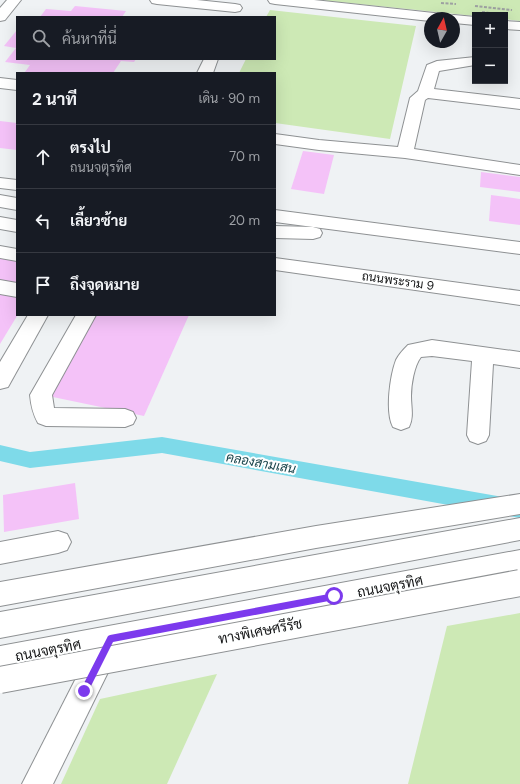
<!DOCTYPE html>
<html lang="th">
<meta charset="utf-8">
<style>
body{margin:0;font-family:"DM Sans",Sarabun,sans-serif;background:#20242c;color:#f1f3f6}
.controls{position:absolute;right:12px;top:12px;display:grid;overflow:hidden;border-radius:0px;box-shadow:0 4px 16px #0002}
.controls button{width:36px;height:36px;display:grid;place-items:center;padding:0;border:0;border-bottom:1px solid #363941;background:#171b24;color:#f1f3f6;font:20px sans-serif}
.compass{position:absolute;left:424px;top:12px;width:36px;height:36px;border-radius:50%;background:#171b24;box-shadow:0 4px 16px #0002;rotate:8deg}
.stop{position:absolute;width:12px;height:12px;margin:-9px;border:3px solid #7c3aed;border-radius:50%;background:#fff}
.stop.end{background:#7c3aed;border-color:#fff;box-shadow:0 1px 4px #0008}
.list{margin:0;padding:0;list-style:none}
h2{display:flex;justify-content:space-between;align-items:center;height:52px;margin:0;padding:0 16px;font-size:17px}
h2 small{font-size:13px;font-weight:400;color:#9ea1a6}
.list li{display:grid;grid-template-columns:26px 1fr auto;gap:12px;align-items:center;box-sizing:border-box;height:64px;padding:0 16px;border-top:1px solid #363941}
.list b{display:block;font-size:15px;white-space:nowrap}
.list p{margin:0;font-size:13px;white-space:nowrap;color:#9ea1a6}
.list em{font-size:13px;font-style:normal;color:#9ea1a6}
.icon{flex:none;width:22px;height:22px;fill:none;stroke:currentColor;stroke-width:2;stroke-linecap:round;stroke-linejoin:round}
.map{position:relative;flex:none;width:520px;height:784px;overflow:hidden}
.search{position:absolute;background:#171b24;box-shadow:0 4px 16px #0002;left:16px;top:16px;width:260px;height:44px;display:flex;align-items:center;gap:10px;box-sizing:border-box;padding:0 14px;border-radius:0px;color:#9ea1a6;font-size:15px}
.panel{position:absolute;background:#171b24;box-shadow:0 4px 16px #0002;left:16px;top:72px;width:260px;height:244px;border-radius:0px}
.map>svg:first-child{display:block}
.green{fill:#cde9b5}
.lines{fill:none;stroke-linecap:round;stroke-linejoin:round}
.canal{fill:#7edae9;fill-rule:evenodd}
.building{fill:#f4c2f8}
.minor-casing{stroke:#8e9193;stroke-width:2}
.major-casing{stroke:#8e9193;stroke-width:2}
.highway-casing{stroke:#8e9193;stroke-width:2}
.path{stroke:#9ea1a2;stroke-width:2;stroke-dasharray:3 1.5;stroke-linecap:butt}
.minor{fill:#fff;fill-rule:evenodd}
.major{fill:#fff;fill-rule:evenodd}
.highway{fill:#fff;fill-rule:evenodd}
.highway-bridge-casing{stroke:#8e9193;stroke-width:28;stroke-linecap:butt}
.highway-bridge{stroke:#fff;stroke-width:26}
.route{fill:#7c3aed}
.labels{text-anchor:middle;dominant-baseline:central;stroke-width:4;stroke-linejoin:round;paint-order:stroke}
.street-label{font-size:12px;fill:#151617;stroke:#feffff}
.water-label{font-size:13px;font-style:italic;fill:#1b464d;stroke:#feffff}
.near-street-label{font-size:14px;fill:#151617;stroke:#feffff}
</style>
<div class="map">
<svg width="520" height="784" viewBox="0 0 520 784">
<rect width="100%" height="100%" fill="#eff2f4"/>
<!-- green -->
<g class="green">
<polygon points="320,0 520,0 520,21 505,19 505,15 475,15 475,16"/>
<polygon points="270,10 416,26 390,139 275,123 275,73 239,73 246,59 275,59 275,17 266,17"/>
<polygon points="520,613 520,784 408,784 447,626"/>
<polygon points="217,674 167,784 61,784 100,699"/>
</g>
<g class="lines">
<!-- canal -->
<polygon class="canal" points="162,437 520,500 520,518 162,453 30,468 0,461 0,445 30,452"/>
</g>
<!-- building -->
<g class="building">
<polygon points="75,6 126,11 122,17 40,17 46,9 71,11"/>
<polygon points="17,30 17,59 136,59 134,62 121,61 113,73 25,72 30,65 5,62 16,48 4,46"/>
<polygon points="0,121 17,123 17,150 0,148"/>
<polygon points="303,151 334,155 324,194 291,189"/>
<polygon points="481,172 520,177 520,192 480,187"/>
<polygon points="491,195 520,199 520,225 489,221"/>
<polygon points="0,257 17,260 17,286 0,284"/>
<polygon points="0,293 17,296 17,316 0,344"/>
<polygon points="92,315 189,315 144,416 48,396"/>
<polygon points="75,483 79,519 4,532 3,495"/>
</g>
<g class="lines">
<!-- minor casing -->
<g class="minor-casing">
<g id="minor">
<polygon points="7,0 21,0 5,20 0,21 0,8"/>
<polygon points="150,0 197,0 235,4 240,5 242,8 240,11 235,12 157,4 152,3"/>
<polygon points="268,0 314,0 443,14 449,16 454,15 475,17 475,25 454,23 454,18 430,18 430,21 275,4 270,3"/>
<polygon points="505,21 520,22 520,30 505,29"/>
<polygon points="475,57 475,65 439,71 434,89 520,99 520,109 428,98 425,100 414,149 520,165 520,175 405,158 319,150 275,144 275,134 319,140 398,147 410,98 418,91 427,65 437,61"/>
<polygon points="204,59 218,59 213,73 197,73"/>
<polygon points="0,78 17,80 17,90 0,88"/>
<polygon points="0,246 17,249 17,261 0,258"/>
<polygon points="0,280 17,283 17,297 0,294"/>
<polygon points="28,315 48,315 8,387 0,389 0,362"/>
<path d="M76,315H96L52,395L54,408L125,409L133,412L136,418L133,424L125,427L46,426L38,423C33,414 31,406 30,395Z"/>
<path d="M432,340L520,352V368L493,364L489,435L486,441L478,444L470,441L467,435L472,361L432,356L421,357C414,366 411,385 411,396C411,407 414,417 409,427L401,430L393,427C385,412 390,376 396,360C399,354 404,349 408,345Z"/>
<polygon points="58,531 67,534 71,542 67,550 58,553 0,564 0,542"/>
<polygon points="105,637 115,641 119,650 53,784 22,784 95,641"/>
</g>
</g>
<!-- major casing -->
<g class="major-casing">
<g id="major">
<polygon points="0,178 17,180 17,190 0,188"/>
<polygon points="0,195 17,198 17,210 0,207"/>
<polygon points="275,210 520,242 520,254 275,222"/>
<polygon points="0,217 17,220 17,232 0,229"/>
<polygon points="275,226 313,227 320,229 322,233 320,237 313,239 275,238"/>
<polygon points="275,258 520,291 520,305 275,270"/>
<polygon points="520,494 520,514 316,548 0,606 0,582 316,526"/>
<polygon points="520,550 520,572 0,672 0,646"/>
</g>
</g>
<!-- highway casing -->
<g class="highway-casing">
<polygon id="highway" points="520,518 520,540 0,638 0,612"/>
</g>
<!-- path -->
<g class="path">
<polyline points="441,3 456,4"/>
<polyline points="475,6 512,10"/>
<polyline points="482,12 499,14"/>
</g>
<!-- minor -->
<use href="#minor" class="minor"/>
<!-- major -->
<use href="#major" class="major"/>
<!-- highway -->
<use href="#highway" class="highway"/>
<!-- highway-bridge casing -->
<g class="highway-bridge-casing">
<polyline id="highway-bridge" points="0,680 520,583"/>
</g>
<!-- highway-bridge -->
<use href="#highway-bridge" class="highway-bridge"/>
</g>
<!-- route -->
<polygon class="route" points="334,593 338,596 334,600 113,642 87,694 84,695 81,694 80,691 108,636 110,635"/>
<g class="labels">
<!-- street labels -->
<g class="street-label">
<text transform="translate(398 281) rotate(8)">ถนนพระราม 9</text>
</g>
<!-- water labels -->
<g class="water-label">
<text transform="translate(261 463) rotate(10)">คลองสามเสน</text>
</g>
<!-- near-street labels -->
<g class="near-street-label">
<text transform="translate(390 586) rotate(-11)">ถนนจตุรทิศ</text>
<text transform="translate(260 631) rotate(-11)">ทางพิเศษศรีรัช</text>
<text transform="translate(48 650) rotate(-11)">ถนนจตุรทิศ</text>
</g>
</g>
</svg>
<div class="controls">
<button>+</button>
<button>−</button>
</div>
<svg class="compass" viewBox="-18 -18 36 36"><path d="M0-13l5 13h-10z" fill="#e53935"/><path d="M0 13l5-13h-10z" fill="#9ea1a6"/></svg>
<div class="stop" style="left:334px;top:596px"></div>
<div class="stop end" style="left:84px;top:691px"></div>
<div class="search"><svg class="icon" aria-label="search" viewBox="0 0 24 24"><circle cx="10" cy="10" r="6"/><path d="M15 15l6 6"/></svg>ค้นหาที่นี่</div>
<section class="panel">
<h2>2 นาที<small>เดิน · 90 m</small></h2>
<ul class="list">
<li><svg class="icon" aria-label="ahead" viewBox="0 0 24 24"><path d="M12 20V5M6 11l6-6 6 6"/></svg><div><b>ตรงไป</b><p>ถนนจตุรทิศ</p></div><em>70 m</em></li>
<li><svg class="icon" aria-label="left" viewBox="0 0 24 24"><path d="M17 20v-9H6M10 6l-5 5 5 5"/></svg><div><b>เลี้ยวซ้าย</b></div><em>20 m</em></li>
<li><svg class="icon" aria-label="arrive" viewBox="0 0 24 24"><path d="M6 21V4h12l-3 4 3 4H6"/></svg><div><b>ถึงจุดหมาย</b></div></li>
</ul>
</section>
</div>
